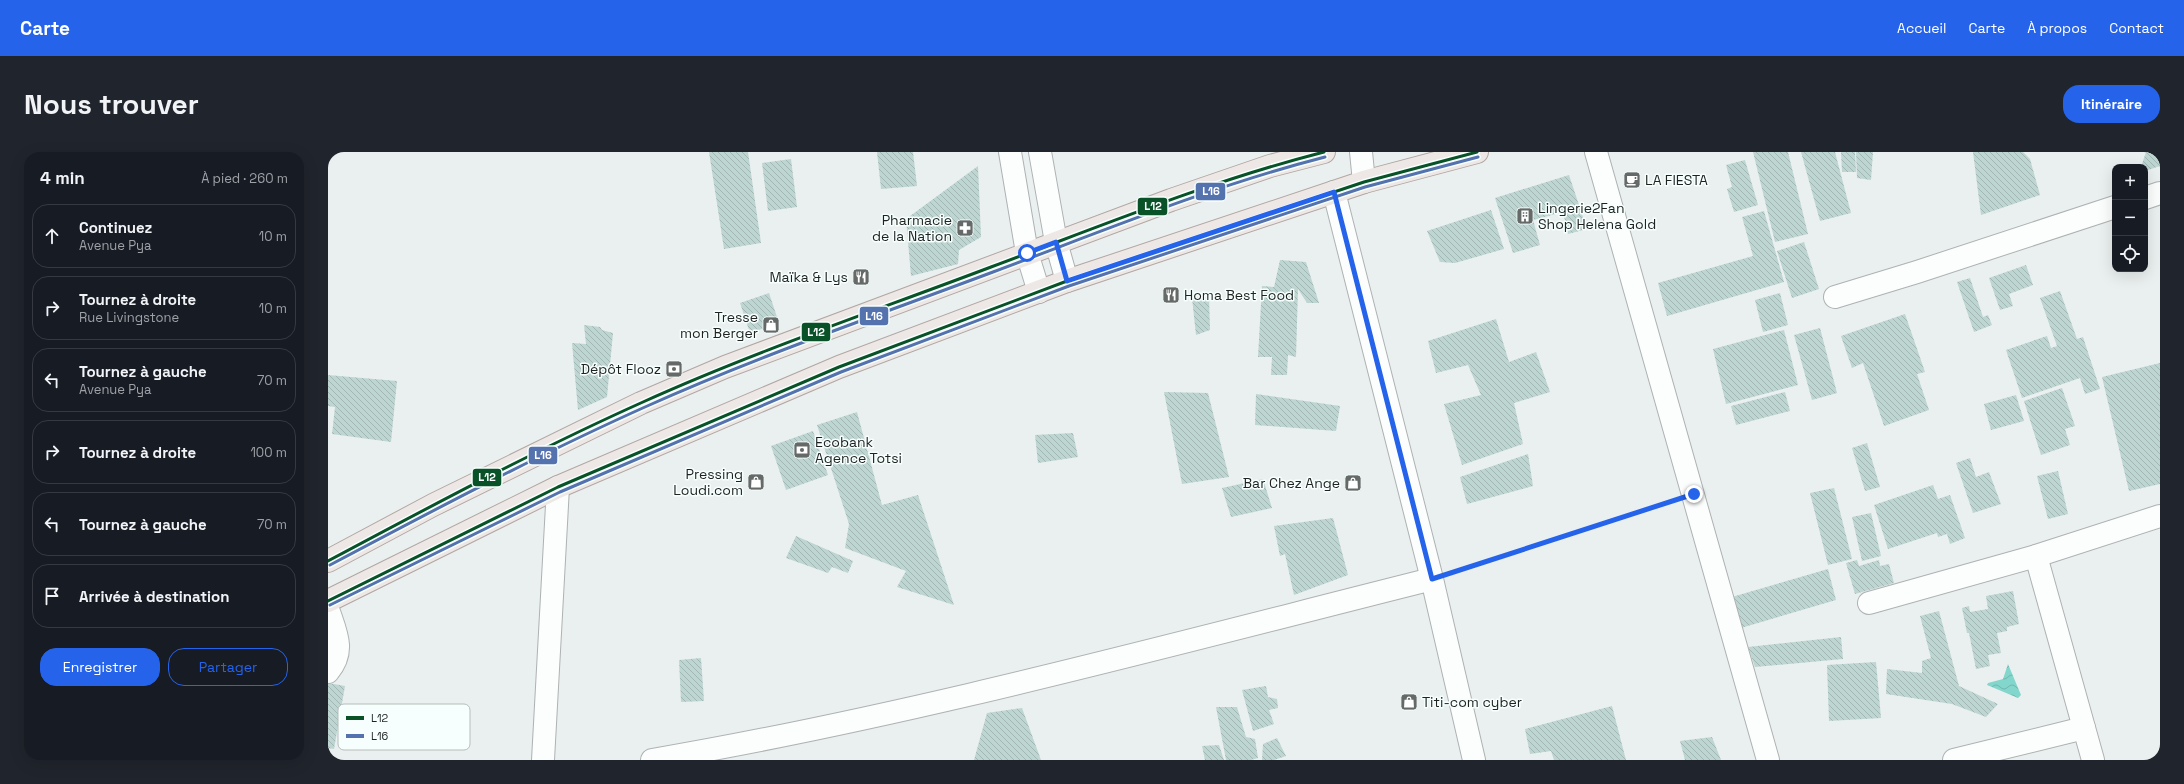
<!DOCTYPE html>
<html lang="fr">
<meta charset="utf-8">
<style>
body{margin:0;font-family:"Space Grotesk",sans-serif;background:#20242c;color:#f1f3f6}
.controls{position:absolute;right:12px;top:12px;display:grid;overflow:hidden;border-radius:8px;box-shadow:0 4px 16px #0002}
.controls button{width:36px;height:36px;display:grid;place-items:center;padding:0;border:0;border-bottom:1px solid #363941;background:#171b24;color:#f1f3f6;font:20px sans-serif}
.stop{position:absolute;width:12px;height:12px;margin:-9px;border:3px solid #2563eb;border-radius:50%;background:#fff}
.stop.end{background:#2563eb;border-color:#fff;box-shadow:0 1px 4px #0008}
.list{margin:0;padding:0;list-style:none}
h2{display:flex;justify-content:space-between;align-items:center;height:52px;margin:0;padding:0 16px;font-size:17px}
h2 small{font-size:13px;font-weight:400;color:#9ea1a6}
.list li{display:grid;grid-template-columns:26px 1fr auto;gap:12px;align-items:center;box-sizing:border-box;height:64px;margin:0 8px 8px;padding:0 8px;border:1px solid #363941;border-radius:16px}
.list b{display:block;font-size:15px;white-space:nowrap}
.list p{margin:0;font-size:13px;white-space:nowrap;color:#9ea1a6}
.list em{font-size:13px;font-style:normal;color:#9ea1a6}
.actions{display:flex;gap:8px;padding:12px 16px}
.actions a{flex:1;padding:9px 0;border:1px solid #2563eb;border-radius:16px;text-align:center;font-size:14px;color:#2563eb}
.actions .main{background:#2563eb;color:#fff}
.icon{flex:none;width:22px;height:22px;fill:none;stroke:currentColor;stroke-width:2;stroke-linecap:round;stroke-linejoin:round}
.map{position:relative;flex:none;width:1832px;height:608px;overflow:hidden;border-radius:16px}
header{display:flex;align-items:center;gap:24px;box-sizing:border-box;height:56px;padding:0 20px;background:#2563eb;color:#fff}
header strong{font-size:19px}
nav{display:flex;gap:22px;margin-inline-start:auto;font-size:14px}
.intro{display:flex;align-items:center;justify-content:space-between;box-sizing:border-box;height:96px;padding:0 24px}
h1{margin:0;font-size:28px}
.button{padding:10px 18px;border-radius:16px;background:#2563eb;color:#fff;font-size:14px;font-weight:700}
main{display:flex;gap:24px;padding:0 24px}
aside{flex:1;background:#171b24;border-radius:16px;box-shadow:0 4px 16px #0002}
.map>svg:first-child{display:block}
.water{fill:url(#water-waves)}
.building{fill:url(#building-back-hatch)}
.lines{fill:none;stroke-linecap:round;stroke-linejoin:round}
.minor-casing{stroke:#aeb2b2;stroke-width:24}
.major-casing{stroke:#b1a7a4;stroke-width:24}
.path{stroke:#d1d3d3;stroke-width:2.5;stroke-dasharray:3 3;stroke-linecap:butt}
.minor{stroke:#fcfdfd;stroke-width:22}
.major{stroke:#ede7e5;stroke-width:22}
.bus-1-casing{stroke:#f6fffd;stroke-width:6}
.bus-2-casing{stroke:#f6fffd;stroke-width:6}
.bus-1{stroke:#095228;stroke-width:3}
.bus-2{stroke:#5472ae;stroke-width:3}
.route{stroke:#2563eb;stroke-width:5}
.labels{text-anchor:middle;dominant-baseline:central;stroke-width:3;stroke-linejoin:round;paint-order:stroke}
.poi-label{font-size:14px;fill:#1e2221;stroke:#f6fffd;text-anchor:end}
.key{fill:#f6fffd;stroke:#b5bdbb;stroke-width:1}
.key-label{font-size:11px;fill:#1e2221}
.line-badge{stroke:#f6fffd;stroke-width:1.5}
.badge-label{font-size:11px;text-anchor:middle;font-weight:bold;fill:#fff}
</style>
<header>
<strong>Carte</strong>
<nav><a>Accueil</a><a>Carte</a><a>À propos</a><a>Contact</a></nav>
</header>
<div class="intro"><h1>Nous trouver</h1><a class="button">Itinéraire</a></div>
<main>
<aside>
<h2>4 min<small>À pied · 260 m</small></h2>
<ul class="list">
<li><svg class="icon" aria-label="ahead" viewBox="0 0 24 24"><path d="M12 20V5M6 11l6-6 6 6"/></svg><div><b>Continuez</b><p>Avenue Pya</p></div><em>10 m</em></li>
<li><svg class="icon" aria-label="right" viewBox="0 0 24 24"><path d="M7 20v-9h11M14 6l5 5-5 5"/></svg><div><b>Tournez à droite</b><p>Rue Livingstone</p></div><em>10 m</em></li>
<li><svg class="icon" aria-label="left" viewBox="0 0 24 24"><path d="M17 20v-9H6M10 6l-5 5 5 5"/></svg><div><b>Tournez à gauche</b><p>Avenue Pya</p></div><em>70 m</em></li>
<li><svg class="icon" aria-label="right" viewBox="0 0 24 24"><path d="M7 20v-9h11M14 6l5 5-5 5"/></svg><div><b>Tournez à droite</b></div><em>100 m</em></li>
<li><svg class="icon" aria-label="left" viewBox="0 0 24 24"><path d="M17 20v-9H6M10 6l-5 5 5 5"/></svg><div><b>Tournez à gauche</b></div><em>70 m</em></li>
<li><svg class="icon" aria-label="arrive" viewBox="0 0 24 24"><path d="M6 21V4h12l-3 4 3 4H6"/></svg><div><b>Arrivée à destination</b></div></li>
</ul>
<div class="actions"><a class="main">Enregistrer</a><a>Partager</a></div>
</aside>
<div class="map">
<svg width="1832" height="608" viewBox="0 0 1832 608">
<defs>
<pattern id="water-waves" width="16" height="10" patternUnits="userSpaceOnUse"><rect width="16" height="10" fill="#82d6cc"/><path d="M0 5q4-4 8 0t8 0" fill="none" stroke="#70b7af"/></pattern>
<pattern id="building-back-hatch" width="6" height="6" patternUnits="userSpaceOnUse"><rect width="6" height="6" fill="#bdd6d2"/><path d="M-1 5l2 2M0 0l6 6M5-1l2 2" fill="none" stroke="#a2b7b4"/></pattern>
</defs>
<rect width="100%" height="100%" fill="#eaf0ef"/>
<!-- water -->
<polygon class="water" points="1680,512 1693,543 1690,546 1659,533 1660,531 1675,527"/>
<!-- building -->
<g class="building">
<polygon points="381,0 420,0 433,91 396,97"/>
<polygon points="549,0 585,0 589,34 553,37"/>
<polygon points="1425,0 1460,0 1480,82 1447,90"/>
<polygon points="1473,0 1507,0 1523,61 1492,69"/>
<polygon points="1513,0 1527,0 1528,20 1514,20"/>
<polygon points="1528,0 1545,0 1543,28 1529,26"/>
<polygon points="1645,0 1695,0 1702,7 1712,43 1653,63"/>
<polygon points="1818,0 1832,0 1832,14 1817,19 1817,15 1813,15"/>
<polygon points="463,7 469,55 440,59 434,11"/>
<polygon points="1417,8 1430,53 1406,60 1399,37 1404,35 1398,13"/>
<polygon points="650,14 653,85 631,98 630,112 583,124 578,67"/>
<polygon points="1241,23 1259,77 1240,82 1235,60 1205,68 1212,93 1185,101 1167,46"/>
<polygon points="1163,58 1176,97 1127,111 1112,110 1099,79"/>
<polygon points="1436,59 1456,130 1339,164 1330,131 1425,104 1414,65"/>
<polygon points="1476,90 1491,137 1464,146 1449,99"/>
<polygon points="952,108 978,110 991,151 979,151 970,137 968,205 960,203 959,223 943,223 944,205 930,205 934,134 946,135"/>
<polygon points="1698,113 1705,133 1681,142 1685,154 1672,158 1661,126"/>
<polygon points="1642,126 1655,165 1660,163 1664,173 1646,180 1629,130"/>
<polygon points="1732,139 1749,187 1755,185 1772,237 1757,242 1752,226 1694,246 1678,198 1719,184 1723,196 1729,194 1712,146"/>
<polygon points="441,141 451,171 422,181 412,151"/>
<polygon points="1452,141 1460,173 1435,180 1427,148"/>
<polygon points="881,144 882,178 868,183 864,146"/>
<polygon points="1577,162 1597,220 1589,222 1601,258 1556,274 1535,211 1524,216 1513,184"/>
<polygon points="1168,167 1181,210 1208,200 1222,240 1186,251 1195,292 1134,313 1116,252 1153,243 1140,213 1108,221 1100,189"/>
<polygon points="256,173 272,175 274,178 285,181 279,245 250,258 244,191 258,192"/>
<polygon points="1492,176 1509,241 1484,248 1466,183"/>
<polygon points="1456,178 1470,233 1398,252 1385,197"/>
<polygon points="1832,211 1832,332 1801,339 1774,225"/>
<polygon points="0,223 69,229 63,290 4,282 7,255 0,254"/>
<polygon points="1734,236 1747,274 1737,277 1742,293 1713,303 1696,249"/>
<polygon points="836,240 880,241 901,325 854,332"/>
<polygon points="1457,240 1462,259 1408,273 1403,254"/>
<polygon points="928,242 1012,254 1008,279 927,273"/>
<polygon points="1688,243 1696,269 1663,278 1656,252"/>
<polygon points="529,260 554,353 590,343 626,453 569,435 578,419 517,396 521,372 489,273"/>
<polygon points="485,279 500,323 458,338 443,294"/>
<polygon points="745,281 750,305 710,311 707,283"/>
<polygon points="1539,291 1552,335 1537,339 1524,296"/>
<polygon points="1200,302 1205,334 1139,352 1132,325"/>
<polygon points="1642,306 1648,325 1661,320 1673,352 1645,361 1628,311"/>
<polygon points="1730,319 1740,362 1720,367 1709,324"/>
<polygon points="935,327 944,356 903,365 894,336"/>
<polygon points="1605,333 1610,347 1622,343 1637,386 1622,392 1619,382 1610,385 1609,381 1560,397 1546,353"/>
<polygon points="1506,336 1524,407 1500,413 1482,341"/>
<polygon points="1543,361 1553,404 1534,409 1524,365"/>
<polygon points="1005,366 1020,423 966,443 957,402 952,404 946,374"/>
<polygon points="468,384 525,409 520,421 504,415 500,421 458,406"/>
<polygon points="1529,408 1531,414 1551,408 1552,414 1561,412 1566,431 1527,442 1518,411"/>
<polygon points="1500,417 1508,448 1413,476 1404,445"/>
<polygon points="1685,439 1691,472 1679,475 1679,479 1669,481 1673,501 1660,503 1662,514 1648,517 1641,481 1639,481 1634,456 1641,454 1642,460 1660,457 1658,444"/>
<polygon points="1611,459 1631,534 1670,552 1658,565 1624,552 1558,542 1559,517 1594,521 1594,509 1603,506 1592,464"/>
<polygon points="1513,485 1515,507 1427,515 1420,495"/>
<polygon points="373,506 376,549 353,550 351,508"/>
<polygon points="1548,510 1553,566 1501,569 1499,513"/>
<polygon points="0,531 17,534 6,597 0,596"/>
<polygon points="938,534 940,545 949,547 950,556 941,558 946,572 925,579 914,538"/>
<polygon points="1284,554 1298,608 1226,608 1223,599 1202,602 1197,577"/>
<polygon points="888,555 909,555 918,585 927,587 930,606 923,608 898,608"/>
<polygon points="694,556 713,608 646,608 659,561"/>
<polygon points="1384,585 1393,608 1357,608 1352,589"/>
<polygon points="949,586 958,604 946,608 934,608 935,592"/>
<polygon points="891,593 896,608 877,608 874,594"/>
</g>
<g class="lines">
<!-- minor casing -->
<g class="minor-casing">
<g id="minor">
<polyline points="682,0 699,101 711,140"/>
<polyline points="712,0 728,90 739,129"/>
<polyline points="1033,0 1036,30"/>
<polyline points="1268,0 1440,608"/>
<polyline points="1006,40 1104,427 1146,608"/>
<polyline points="1817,46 1832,41"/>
<polyline points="1507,145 1589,120 1787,55"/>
<polyline points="1708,404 1765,608"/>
<polyline points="1541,451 1708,404 1832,364"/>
<path d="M0,457C8,481 18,499 0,520"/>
<polyline points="215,608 230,335"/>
<path d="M324,608C587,563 845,492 1104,427"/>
<polyline points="1626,608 1756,576"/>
</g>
</g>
<!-- major casing -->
<g class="major-casing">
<g id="major">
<polyline points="0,409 105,353 313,251 397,215 843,48 942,14 996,0"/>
<polyline points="0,449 230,335 511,215 739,129 1036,30 1149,0"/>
</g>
</g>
<!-- path -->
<polyline class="path" points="1128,419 1341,351"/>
<!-- minor -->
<use href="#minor" class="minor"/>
<!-- major -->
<use href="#major" class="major"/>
<!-- bus-1 casing -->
<g class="bus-1-casing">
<g id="bus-1">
<path d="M0,409C103,354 208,298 315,250C428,199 547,159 663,115C773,74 882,29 996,0"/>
<polyline points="0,449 230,335 511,215 739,129 1036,30 1149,0"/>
</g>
</g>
<!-- bus-2 casing -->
<g class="bus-2-casing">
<g id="bus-2">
<path d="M2,413C106,358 210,303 317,255C430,204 548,164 665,120C775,79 884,34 997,5"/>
<polyline points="2,453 232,340 513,220 741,134 1037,35 1150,5"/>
</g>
</g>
<!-- bus-1 -->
<use href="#bus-1" class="bus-1"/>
<!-- bus-2 -->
<use href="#bus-2" class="bus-2"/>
</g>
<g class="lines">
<!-- route -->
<polyline class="route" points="699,101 728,90 739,129 1006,40 1104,427 1366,342"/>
</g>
<!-- icons -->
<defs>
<g id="cafe-square" transform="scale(0.9)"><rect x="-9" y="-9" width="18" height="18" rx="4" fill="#656a69" stroke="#f6fffd"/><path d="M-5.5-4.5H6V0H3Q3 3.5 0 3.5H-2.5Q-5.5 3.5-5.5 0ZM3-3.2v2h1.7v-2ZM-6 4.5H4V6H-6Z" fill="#fff"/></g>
<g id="building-square" transform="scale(0.9)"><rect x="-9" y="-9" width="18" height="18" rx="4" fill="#656a69" stroke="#f6fffd"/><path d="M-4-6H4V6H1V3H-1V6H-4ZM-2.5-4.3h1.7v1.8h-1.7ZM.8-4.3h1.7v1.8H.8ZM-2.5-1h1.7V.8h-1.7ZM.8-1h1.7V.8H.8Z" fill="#fff"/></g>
<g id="pharmacy-square" transform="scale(0.9)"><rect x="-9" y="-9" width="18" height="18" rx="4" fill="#656a69" stroke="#f6fffd"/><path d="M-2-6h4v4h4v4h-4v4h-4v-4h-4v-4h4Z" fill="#fff"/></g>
<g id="restaurant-square" transform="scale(0.9)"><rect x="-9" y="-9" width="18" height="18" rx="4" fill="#656a69" stroke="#f6fffd"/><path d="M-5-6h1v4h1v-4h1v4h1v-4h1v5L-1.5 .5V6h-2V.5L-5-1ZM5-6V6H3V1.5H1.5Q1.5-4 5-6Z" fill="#fff"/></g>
<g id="shop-square" transform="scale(0.9)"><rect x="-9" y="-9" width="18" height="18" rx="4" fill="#656a69" stroke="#f6fffd"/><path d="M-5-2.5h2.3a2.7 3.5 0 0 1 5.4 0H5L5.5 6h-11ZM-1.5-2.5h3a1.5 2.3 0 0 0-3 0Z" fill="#fff"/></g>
<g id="bank-square" transform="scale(0.9)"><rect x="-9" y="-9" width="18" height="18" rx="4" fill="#656a69" stroke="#f6fffd"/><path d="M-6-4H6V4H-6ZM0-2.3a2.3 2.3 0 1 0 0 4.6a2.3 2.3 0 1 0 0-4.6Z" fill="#fff"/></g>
</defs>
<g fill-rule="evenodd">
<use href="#cafe-square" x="1304" y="28"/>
<use href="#building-square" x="1197" y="64"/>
<use href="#pharmacy-square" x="637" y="76"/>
<use href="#restaurant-square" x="533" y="125"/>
<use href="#restaurant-square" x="843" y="143"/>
<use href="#shop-square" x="443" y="173"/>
<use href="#bank-square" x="346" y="217"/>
<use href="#bank-square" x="474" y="298"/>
<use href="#shop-square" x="428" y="330"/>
<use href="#shop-square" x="1025" y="331"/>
<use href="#shop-square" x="1081" y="550"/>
</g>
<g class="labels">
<!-- poi labels -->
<g class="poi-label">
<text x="1317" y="28" text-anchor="start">LA FIESTA</text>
<text x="1210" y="56" text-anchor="start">Lingerie2Fan<tspan x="1210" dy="16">Shop Helena Gold</tspan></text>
<text x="624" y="68">Pharmacie<tspan x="624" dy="16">de la Nation</tspan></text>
<text x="520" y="125">Maïka &amp; Lys</text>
<text x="856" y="143" text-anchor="start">Homa Best Food</text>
<text x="430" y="165">Tresse<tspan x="430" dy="16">mon Berger</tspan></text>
<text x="333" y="217">Dépôt Flooz</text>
<text x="487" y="290" text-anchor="start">Ecobank<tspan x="487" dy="16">Agence Totsi</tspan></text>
<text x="415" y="322">Pressing<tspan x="415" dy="16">Loudi.com</tspan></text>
<text x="1012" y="331">Bar Chez Ange</text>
<text x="1094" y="550" text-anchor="start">Titi-com cyber</text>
</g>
</g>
<!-- legend -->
<rect x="10" y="552" width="132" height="46" rx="6" class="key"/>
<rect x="18" y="564" width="18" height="4" fill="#095228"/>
<rect x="18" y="582" width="18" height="4" fill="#5472ae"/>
<g class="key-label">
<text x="43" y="570">L12</text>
<text x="43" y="588">L16</text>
</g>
<g class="line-badge">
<rect x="867" y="30" width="31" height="19" rx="4" fill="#5472ae"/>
<rect x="809" y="45" width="31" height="19" rx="4" fill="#095228"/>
<rect x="531" y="154" width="30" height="20" rx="4" fill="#5472ae"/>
<rect x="473" y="170" width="30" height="20" rx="4" fill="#095228"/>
<rect x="200" y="294" width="30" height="19" rx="4" fill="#5472ae"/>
<rect x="144" y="316" width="30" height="19" rx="4" fill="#095228"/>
</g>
<g class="badge-label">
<text x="883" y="43">L16</text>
<text x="825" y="58">L12</text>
<text x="546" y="168">L16</text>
<text x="488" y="184">L12</text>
<text x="215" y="307">L16</text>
<text x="159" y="329">L12</text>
</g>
</svg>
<div class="controls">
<button>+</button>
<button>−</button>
<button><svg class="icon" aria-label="locate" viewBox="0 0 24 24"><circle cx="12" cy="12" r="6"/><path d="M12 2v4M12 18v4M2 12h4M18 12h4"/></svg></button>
</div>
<div class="stop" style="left:699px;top:101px"></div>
<div class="stop end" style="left:1366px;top:342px"></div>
</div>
</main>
